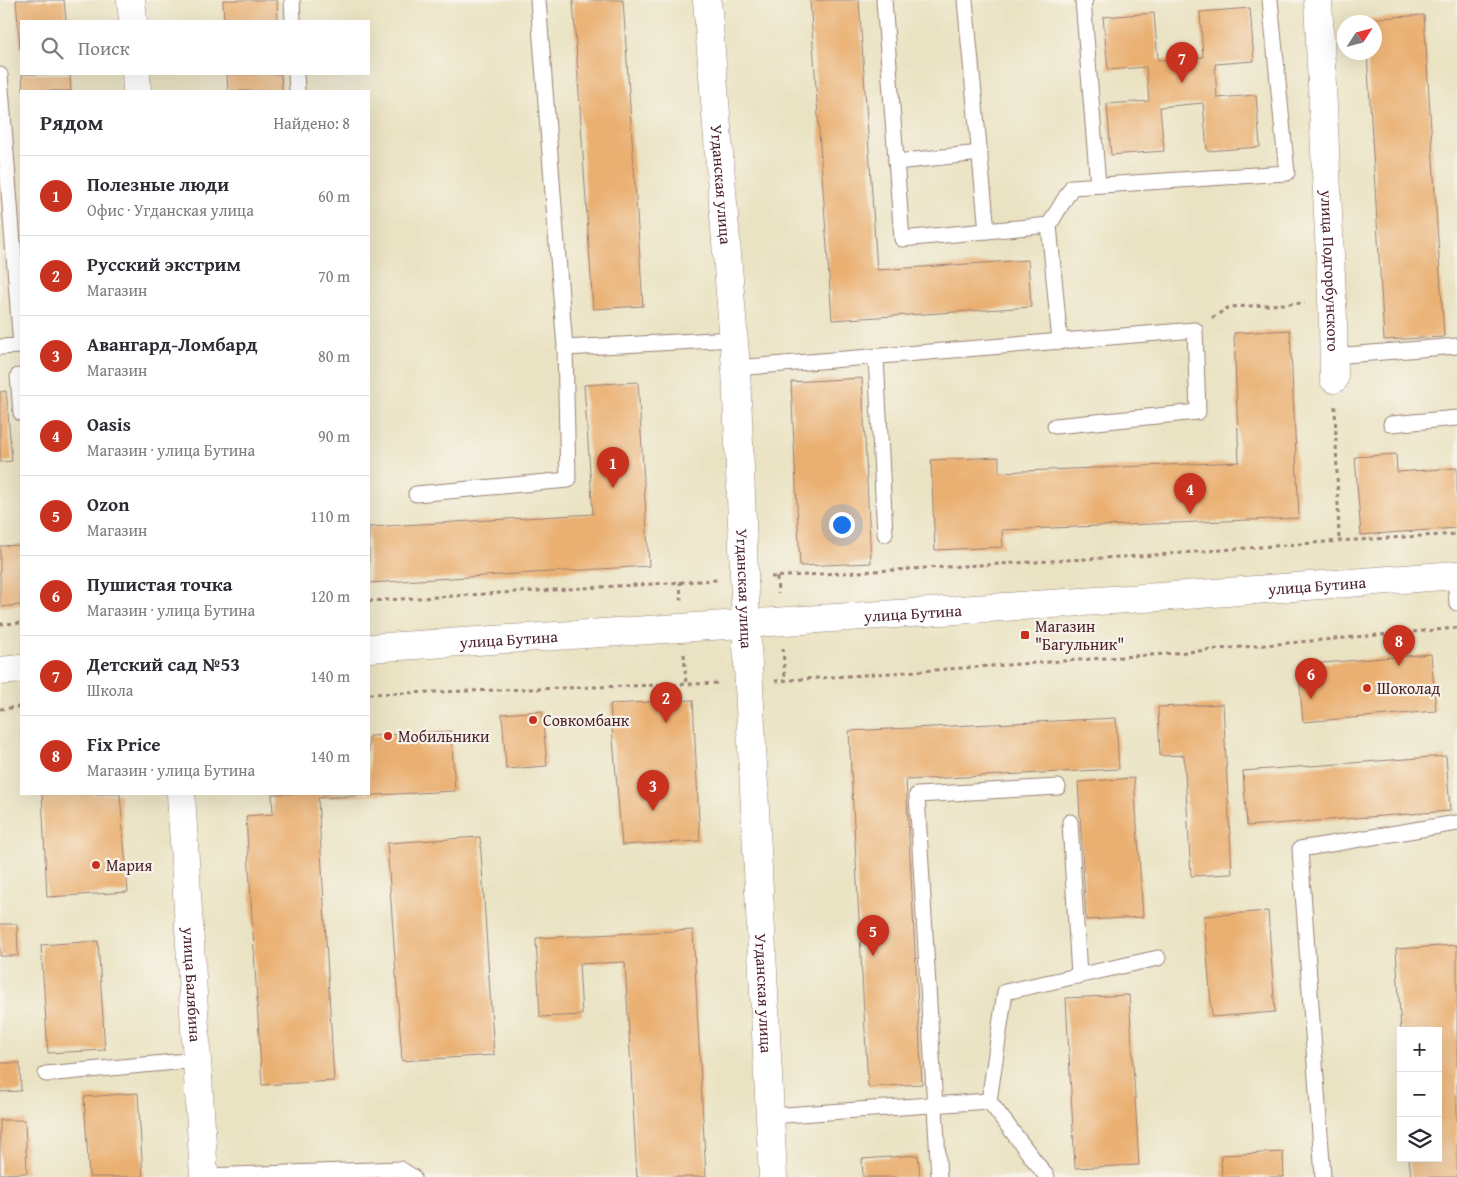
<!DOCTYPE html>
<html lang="ru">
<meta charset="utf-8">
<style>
body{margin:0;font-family:"Gentium Book Plus",serif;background:#f2f2f3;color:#2b2b33}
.controls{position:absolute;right:15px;bottom:15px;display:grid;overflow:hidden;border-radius:0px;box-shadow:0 5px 20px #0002}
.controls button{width:45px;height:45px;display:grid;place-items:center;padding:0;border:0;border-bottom:1px solid #e1e1e2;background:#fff;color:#2b2b33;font:25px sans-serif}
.compass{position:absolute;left:1337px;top:15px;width:45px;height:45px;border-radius:50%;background:#fff;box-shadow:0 5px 20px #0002;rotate:54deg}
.you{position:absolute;left:841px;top:524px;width:18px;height:18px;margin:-12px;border:4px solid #fff;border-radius:50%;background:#1a73e8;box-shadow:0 0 0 8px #1a73e833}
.badge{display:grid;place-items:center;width:32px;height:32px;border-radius:50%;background:#c8321e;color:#fff;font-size:16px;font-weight:700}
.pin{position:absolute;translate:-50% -41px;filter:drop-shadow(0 1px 2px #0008)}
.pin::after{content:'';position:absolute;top:26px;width:18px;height:15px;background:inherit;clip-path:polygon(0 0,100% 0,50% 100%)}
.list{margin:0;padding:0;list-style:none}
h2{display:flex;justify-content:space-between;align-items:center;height:65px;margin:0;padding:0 20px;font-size:21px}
h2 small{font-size:16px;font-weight:400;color:#7c7c81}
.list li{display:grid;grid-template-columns:32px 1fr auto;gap:15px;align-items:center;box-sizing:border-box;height:80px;padding:0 20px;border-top:1px solid #e1e1e2}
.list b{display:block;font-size:19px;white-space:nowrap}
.list p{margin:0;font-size:16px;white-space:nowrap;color:#7c7c81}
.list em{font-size:16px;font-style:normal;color:#7c7c81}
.icon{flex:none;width:28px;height:28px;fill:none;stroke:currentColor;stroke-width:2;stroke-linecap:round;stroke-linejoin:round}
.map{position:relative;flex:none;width:1457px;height:1177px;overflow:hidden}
.search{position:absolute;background:#fff;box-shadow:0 5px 20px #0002;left:20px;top:20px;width:350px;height:55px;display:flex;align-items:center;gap:12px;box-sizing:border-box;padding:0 18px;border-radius:0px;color:#7c7c81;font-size:19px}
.panel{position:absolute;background:#fff;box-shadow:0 5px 20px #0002;left:20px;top:90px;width:350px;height:705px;border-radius:0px}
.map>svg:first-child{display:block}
.building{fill:#eab072}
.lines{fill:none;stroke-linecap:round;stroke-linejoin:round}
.lane-casing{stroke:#9a8177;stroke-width:17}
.street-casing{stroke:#9a8177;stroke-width:29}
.secondary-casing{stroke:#9a8177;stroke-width:29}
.path{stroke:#9a8177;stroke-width:3;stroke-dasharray:4 4;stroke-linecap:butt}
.lane{stroke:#fff;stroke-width:15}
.street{stroke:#fff;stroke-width:28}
.secondary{stroke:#fff;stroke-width:28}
.poi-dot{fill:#c8321e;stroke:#f7f3e8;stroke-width:2}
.labels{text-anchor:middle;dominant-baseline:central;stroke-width:4.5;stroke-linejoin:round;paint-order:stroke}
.street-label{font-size:16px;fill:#4a1f2b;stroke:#f7f3e8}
.poi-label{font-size:16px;fill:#4a1f2b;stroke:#f7f3e8;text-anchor:start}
</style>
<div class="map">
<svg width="1457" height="1177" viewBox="0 0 1457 1177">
<rect width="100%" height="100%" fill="#f7f3e8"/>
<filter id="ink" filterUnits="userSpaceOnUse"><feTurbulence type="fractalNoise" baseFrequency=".02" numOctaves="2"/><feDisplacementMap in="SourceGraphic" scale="10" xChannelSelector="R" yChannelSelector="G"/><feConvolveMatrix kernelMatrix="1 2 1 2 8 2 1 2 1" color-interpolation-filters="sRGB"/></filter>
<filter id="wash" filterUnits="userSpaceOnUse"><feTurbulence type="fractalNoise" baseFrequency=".0096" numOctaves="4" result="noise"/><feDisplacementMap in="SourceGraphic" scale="20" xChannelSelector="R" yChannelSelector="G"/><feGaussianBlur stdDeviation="1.12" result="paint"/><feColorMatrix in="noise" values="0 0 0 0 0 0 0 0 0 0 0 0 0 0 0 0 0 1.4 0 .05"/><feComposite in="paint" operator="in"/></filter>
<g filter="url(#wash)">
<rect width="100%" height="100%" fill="#eae3c3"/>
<g id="blocks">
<!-- building -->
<g class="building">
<polygon points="16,0 64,0 66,21 21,21 21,49 20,49"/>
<polygon points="223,0 277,0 278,21 224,21"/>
<polygon points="573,0 623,0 643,306 593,309"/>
<polygon points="810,0 859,0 877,270 1028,260 1031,307 832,320"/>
<polygon points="1250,8 1254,61 1215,64 1217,98 1256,95 1260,147 1207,151 1203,103 1160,107 1164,151 1111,155 1107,104 1149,101 1146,67 1108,70 1103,17 1154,13 1158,60 1203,57 1200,12"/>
<polygon points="1424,15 1444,337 1384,340 1367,52 1374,52 1374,22 1365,22 1365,19"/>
<polygon points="22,74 70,74 71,91 23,91"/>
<polygon points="227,74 281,74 282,91 228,91"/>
<polygon points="1290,330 1299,518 1002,530 1003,547 935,550 931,460 999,457 999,472 1239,462 1234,333"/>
<polygon points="862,378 871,563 800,566 791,382"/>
<polygon points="638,382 649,566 369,583 369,527 593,514 584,385"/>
<polygon points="6,391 12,461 0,462 0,392"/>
<polygon points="1396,454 1397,472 1457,468 1457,528 1361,535 1355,457"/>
<polygon points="21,545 21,605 0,607 0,546"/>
<polygon points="1431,654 1436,711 1303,722 1298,665"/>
<polygon points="693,700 700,841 622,845 610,704"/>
<polygon points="1223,704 1232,874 1191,876 1184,755 1160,756 1158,707"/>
<polygon points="542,711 547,766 506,769 502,714"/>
<polygon points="1116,718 1119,769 906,780 922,1084 868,1087 849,731"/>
<polygon points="451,731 455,791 318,798 334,1081 262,1085 246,816 273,814 272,794 369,794 369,736"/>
<polygon points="1446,756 1450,811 1247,826 1243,771"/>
<polygon points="1134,778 1143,917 1086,920 1078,782"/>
<polygon points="42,794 120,794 128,892 47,897"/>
<polygon points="480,837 494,1055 402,1061 387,843"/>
<polygon points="1268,911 1275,1012 1212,1017 1204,916"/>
<polygon points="0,924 17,924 18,956 0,956"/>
<polygon points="693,930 706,1177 637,1177 625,962 579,964 582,1015 540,1017 536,938"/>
<polygon points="98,941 105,1050 48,1053 41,945"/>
<polygon points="1457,945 1457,1177 1411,1177 1409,1158 1438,1158 1438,1031 1401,1031 1396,949"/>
<polygon points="1129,995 1139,1165 1075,1168 1066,998"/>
<polygon points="0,1063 20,1063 21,1091 0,1092"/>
<polygon points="138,1093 143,1177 89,1177 84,1097"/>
<polygon points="0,1120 25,1120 27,1173 0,1174"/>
<polygon points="1283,1152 1284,1177 1222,1177 1221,1155"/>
<polygon points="918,1155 920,1177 863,1177 862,1159"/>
</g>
</g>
</g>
<g filter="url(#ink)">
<use href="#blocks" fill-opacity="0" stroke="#9a8177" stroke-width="1"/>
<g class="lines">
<!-- lane casing -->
<g class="lane-casing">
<g id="lane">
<polyline points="292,0 293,21"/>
<polyline points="538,0 565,348"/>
<polyline points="884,0 902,239 1049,225 1060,342"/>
<polyline points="965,0 987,231"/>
<polyline points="1085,0 1083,0 1098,185"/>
<polyline points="296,74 297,91"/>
<polyline points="0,75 21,346"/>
<polyline points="896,162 980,153"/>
<polyline points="1049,225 1072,187 1287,173 1270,0"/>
<polyline points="0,347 21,346"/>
<polyline points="1334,356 1457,346"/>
<polyline points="876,357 885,534"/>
<polyline points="736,368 1195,330 1198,412 1055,426"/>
<polyline points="18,376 21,413"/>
<polyline points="1391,424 1457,418"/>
<polyline points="416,494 568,480 565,348 733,339"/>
<polyline points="1455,575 1457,603"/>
<polyline points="1070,822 1079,976"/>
<polyline points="46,1074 197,1060"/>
<polyline points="989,1101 1005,992 1158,958"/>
<polyline points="770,1116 989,1101 1047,1177"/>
<polyline points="204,1176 400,1169 413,1177"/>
<polyline points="939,1177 917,795 1058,787"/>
<polyline points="1323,1177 1300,849 1457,823"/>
</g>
</g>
<!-- street casing -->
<g class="street-casing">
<g id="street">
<polyline points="131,0 133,21"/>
<path id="s1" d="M707,0L736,368L746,624L773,1177"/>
<path id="s2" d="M1318,0L1333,320L1334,379"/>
<polyline points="136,74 137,91"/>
<path id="s3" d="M181,794L204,1177"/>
</g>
</g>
<!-- secondary casing -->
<g class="secondary-casing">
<g id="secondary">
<path id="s4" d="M369,648L1159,597L1457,575"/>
<polyline points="0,671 21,669"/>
</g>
</g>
<!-- path -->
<g class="path">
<polyline points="1212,318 1229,307 1305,303"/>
<polyline points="1335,406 1339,541"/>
<polyline points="771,577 1155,555 1339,541 1457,534"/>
<polyline points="777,577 778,594"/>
<polyline points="680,581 681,600"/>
<polyline points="369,601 718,580"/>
<polyline points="0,624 21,623"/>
<polyline points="783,648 785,680"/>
<polyline points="684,654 686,683"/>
<polyline points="775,681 1164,654 1457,628"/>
<polyline points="369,694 721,683"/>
<polyline points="0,709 21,707"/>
</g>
<!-- lane -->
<use href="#lane" class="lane"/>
<!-- street -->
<use href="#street" class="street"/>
<!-- secondary -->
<use href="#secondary" class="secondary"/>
</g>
</g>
<!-- markers -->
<g class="poi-dot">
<rect x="1020" y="630" width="10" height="10" rx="2.5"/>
<circle cx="1367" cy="688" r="5"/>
<circle cx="533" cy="720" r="5"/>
<circle cx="388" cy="736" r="5"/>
<circle cx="96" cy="865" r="5"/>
</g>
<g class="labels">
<!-- street labels -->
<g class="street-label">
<text stroke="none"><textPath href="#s1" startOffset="185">Угданская улица</textPath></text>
<text stroke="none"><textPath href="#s2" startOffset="271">улица Подгорбунского</textPath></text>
<text stroke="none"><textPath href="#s4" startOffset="950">улица Бутина</textPath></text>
<text stroke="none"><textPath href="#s1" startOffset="590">Угданская улица</textPath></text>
<text stroke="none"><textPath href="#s4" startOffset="545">улица Бутина</textPath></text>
<text stroke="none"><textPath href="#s4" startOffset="140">улица Бутина</textPath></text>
<text stroke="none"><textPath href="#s3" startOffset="191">улица Балябина</textPath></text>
<text stroke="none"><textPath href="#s1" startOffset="995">Угданская улица</textPath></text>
</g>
<!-- poi labels -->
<g class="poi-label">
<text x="1035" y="626">Магазин<tspan x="1035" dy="18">"Багульник"</tspan></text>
<text x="1377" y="688">Шоколад</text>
<text x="543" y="720">Совкомбанк</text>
<text x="398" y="736">Мобильники</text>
<text x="106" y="865">Мария</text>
</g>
</g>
</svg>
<div class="controls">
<button>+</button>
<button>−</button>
<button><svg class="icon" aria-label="layers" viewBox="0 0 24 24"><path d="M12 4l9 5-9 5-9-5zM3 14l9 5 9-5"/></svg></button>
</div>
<svg class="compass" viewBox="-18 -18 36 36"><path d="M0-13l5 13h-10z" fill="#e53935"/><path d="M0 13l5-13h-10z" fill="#7c7c81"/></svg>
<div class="you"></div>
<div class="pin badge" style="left:613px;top:488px">1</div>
<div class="pin badge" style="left:666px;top:723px">2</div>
<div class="pin badge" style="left:653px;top:811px">3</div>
<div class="pin badge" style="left:1190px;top:514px">4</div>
<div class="pin badge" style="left:873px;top:956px">5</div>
<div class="pin badge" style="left:1311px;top:699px">6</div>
<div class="pin badge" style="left:1182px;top:83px">7</div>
<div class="pin badge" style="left:1399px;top:666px">8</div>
<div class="search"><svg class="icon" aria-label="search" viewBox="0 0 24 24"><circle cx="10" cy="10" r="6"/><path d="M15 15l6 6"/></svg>Поиск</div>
<section class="panel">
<h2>Рядом<small>Найдено: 8</small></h2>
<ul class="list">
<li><span class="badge">1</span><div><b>Полезные люди</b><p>Офис · Угданская улица</p></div><em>60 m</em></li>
<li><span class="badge">2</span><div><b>Русский экстрим</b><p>Магазин</p></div><em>70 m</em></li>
<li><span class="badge">3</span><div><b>Авангард-Ломбард</b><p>Магазин</p></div><em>80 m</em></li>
<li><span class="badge">4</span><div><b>Oasis</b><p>Магазин · улица Бутина</p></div><em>90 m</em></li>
<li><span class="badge">5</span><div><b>Ozon</b><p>Магазин</p></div><em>110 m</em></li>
<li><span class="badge">6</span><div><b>Пушистая точка</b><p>Магазин · улица Бутина</p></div><em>120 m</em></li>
<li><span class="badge">7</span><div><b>Детский сад №53</b><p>Школа</p></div><em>140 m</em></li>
<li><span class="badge">8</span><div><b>Fix Price</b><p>Магазин · улица Бутина</p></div><em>140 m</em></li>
</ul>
</section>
</div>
